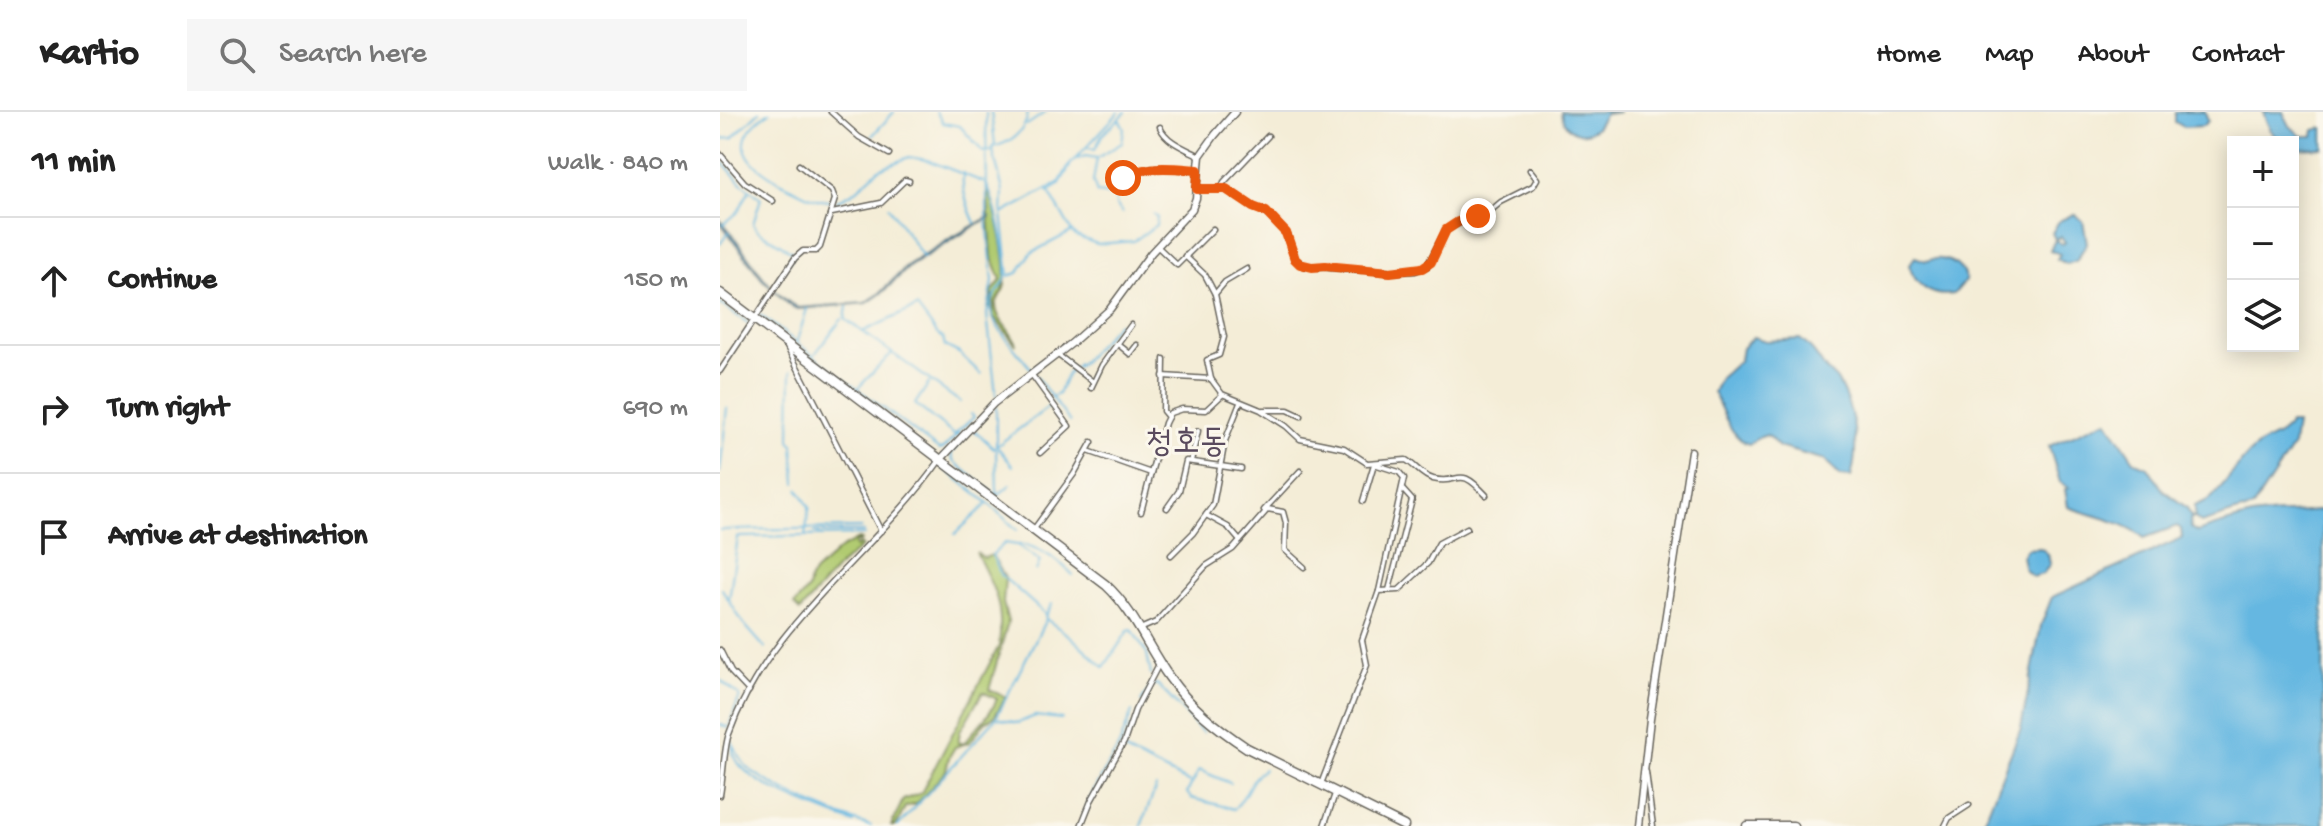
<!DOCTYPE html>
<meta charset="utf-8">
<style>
body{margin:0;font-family:"Gochi Hand","Poor Story",sans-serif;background:#f6f6f6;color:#222}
.controls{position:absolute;right:24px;top:24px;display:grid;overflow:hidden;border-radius:0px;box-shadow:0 4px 20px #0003}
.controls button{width:72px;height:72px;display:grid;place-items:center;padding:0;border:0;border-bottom:2px solid #e0e0e0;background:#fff;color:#222;font:40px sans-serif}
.stop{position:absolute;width:24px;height:24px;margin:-18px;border:6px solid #ea580c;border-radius:50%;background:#fff}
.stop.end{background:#ea580c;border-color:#fff;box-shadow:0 2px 8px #0008}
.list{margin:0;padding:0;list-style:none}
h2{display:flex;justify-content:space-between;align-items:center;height:104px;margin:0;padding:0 32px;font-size:34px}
h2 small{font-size:26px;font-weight:400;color:#767676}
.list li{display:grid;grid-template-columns:52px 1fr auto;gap:24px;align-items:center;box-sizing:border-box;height:128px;padding:0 32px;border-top:2px solid #e0e0e0}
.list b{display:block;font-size:30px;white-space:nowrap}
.list em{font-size:26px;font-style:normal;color:#767676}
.icon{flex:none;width:44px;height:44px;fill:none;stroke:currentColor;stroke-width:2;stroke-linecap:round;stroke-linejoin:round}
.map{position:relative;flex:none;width:1603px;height:714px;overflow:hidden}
header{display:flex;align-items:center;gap:48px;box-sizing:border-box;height:112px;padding:0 40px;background:#fff;border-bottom:2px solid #e0e0e0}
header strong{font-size:38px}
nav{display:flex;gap:44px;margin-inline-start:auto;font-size:28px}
.search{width:560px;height:72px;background:#f6f6f6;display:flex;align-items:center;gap:20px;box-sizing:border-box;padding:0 28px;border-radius:0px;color:#767676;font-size:30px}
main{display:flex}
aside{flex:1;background:#fff}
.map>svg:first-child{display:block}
.grass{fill:#b1cb71;stroke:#667446;stroke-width:2;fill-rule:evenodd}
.water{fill:#65b7e1;stroke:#406a7e;stroke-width:2}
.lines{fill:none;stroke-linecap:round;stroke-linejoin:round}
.stream{stroke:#65b7e1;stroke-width:2}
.street-casing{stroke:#68655d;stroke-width:7}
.secondary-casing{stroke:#68655d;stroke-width:9}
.primary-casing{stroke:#68655d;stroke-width:11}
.street{stroke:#fff;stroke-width:4}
.secondary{stroke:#fff;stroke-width:6}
.primary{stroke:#fff;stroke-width:8}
.route{stroke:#ea580c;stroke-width:10}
.labels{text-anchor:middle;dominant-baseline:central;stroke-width:6;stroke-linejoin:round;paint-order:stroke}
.quarter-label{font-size:34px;fill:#594a5d;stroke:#fbf7ec}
</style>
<header>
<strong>Kartio</strong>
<div class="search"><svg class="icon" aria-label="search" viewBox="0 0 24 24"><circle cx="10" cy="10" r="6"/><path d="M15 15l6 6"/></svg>Search here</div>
<nav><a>Home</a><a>Map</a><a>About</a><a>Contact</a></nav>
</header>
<main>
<aside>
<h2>11 min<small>Walk · 840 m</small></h2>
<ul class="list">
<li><svg class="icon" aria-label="ahead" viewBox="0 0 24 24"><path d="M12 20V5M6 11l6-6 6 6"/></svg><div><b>Continue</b></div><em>150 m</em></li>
<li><svg class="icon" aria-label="right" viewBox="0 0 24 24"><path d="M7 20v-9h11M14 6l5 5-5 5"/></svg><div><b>Turn right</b></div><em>690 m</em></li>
<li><svg class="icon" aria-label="arrive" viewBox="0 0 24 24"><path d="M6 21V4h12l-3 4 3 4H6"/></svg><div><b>Arrive at destination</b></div></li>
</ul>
</aside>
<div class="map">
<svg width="1603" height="714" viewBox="0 0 1603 714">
<rect width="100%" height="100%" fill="#fbf7ec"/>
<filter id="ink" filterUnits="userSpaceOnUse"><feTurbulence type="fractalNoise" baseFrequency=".0125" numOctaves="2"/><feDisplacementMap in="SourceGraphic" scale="16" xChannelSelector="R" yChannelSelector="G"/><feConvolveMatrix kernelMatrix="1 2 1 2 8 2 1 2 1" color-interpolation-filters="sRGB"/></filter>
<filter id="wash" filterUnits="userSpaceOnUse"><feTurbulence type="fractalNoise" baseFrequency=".006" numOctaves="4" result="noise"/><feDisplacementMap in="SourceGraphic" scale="32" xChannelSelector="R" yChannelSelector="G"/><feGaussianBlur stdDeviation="1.8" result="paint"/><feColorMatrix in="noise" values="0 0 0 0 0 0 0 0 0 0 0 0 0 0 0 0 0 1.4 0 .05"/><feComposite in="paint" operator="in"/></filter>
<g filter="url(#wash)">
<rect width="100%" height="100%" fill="#f4edd7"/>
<!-- grass -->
<g class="grass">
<path d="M267,74C277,97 288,149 285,172C284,181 276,185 276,195C277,210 293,219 296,233L273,204L274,182L269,197L272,180L281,168L272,144Z"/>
<polygon points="138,427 141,428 140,430 137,429 134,433 136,435 139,432 142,434 118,455 80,499 74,493 88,477 90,467 95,460 120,437"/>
<path d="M256,440L264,446L272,443L285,466L283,491L288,510L269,578L286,585L274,605L265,610L250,630L235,635L229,645L226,659L195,694V692L185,695L176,714H171L183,688L201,681L279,534C284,490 274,478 256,440ZM263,580L277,587C271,603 256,615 245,630L238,631L240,619Z"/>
</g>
<!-- water -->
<g class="water">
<path d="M841,0H899L886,2C880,6 880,13 874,17C859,28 842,16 841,0Z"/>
<polygon points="1455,0 1485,0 1488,9 1483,14 1464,15 1455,10"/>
<path d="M1543,0H1563L1570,14L1581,24H1593L1594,18L1603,16V36L1573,37V30C1553,30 1549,17 1543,0Z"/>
<polygon points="1354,102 1363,109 1367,131 1356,149 1347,152 1337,147 1340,142 1330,138 1335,128 1342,132 1345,130 1341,125 1335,127 1332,121 1339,109"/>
<path d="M271,104L190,154L163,180L147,191L78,197L73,196L42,167L0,110V108C27,136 42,177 78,196L145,191L159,182L188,153L231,126Z"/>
<path d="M1195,145L1206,149C1223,143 1241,150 1246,168L1234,182C1212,186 1195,174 1189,153Z"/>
<path d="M1033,225L1046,229L1080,227C1091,235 1097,244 1104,255C1107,261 1113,262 1117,268C1134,296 1140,333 1131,365L1120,364L1105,348L1059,335L1047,323L1038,326L1029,332C1011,328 1002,296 993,280L1000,266L1020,248L1022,236Z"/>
<path d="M1387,308L1415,350L1428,355L1443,378L1467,396L1471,405L1475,404V394C1480,391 1488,389 1492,385C1507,370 1518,351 1534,337C1546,326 1561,326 1570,312H1576L1573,334L1533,395L1526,399L1522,398L1481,411L1475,406L1470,407L1471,416L1477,420C1498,413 1518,406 1539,403C1561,400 1581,402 1603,398V714H1262L1301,616L1321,513L1332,485L1462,426L1461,417L1457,414L1424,426C1408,410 1370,403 1348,395L1345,377L1349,376L1340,370L1329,334Z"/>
<polygon points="1321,436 1328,442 1330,452 1323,462 1313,465 1305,458 1302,444 1307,437"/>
</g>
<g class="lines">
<!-- stream -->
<g class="stream">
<path d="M50,0C5,29 27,53 64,72C81,80 93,89 112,89"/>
<polyline points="216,0 223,11 240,14 263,40 271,39"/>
<polyline points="266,0 267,104"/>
<polyline points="271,0 275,33"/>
<polyline points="399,7 404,16 402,31 377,46 373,70 377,81 396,84 396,92 402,101"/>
<polyline points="307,13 326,0"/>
<polyline points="152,24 174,0"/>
<polyline points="0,27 12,26 39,0"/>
<polyline points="369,36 375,37 382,23 406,0"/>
<polyline points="0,47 21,71 41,86 33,112 37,118 74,141 58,168"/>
<polyline points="358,47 365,44 377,46"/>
<path d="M243,61C241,77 248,96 255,111"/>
<path d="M266,72C275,87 288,147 286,164C284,178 267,183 272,203C277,219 302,245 313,259"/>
<polyline points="328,78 352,120 356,124 377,132 414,129 436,113 437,105 433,102"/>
<polyline points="329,79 339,73 350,54"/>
<polyline points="117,89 134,80 159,57 189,45 207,48 263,70"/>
<polyline points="168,94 204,146"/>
<polyline points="282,102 340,70 348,55 399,0"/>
<polyline points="267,107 273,169 267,202 276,283"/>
<polyline points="4,112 18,100 29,79"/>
<polyline points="0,132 9,120"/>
<polyline points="291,163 298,161 311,141 351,120"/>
<path d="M289,164L282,102L283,79L272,35C289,32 307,19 308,0"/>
<polyline points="0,192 28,211"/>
<polyline points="127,195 125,207 240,290"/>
<polyline points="40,203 219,338 223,337 238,322 240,323"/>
<polyline points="144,219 197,195 218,223 223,226 225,234 239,241 261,262"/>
<polyline points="77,229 87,197"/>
<polyline points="94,243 122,207"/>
<polyline points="71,259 70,328 73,332 76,371"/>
<polyline points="316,264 350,310"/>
<polyline points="209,271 195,292 234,323 254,305 251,302"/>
<polyline points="138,276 172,241"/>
<polyline points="332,285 338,282 348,261 362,250 398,211"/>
<polyline points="276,295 276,333"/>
<polyline points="254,318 274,336 331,293"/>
<polyline points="238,333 231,342 233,349 277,384 291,372"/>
<polyline points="278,336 293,354"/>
<polyline points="276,338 277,383"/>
<polyline points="221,354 268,391 297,418"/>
<polyline points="0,360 7,296"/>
<polyline points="78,377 90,396"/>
<polyline points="0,418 141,416"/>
<polyline points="94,420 144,420"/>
<polyline points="235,422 267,392"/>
<polyline points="85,424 89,397"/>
<path d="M298,433C313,430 342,451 353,463"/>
<polyline points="316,459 320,449 297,433 285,431 272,443 281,463 324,501 326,506"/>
<polyline points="2,477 23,511 45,536"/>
<polyline points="9,488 18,425 144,423"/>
<polyline points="326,503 332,492"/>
<polyline points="0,568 20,584 8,616 0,612"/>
<polyline points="421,590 432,573 437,572 483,621"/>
<polyline points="277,606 298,611 315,604 342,607"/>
<path d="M12,630C16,639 22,651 29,657C58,679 116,704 151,714"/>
<path d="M13,634C9,670 107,699 134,711"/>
<polyline points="402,638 411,615"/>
<polyline points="403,638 472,672 479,658 510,671"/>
<polyline points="380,667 399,634 412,600"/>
<path d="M471,673L467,681L471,686L514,697C528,684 529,666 544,657"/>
<polyline points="362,706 378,670"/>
<polyline points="178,714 276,606 326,507 351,525 384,555 408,519 412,518 427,542 431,563"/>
<polyline points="421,714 436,675"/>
</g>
</g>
</g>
<g filter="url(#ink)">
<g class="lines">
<!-- street casing -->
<g class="street-casing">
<g id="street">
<polyline points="111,0 139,25 169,42"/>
<path d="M440,15C446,30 467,37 480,44"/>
<polyline points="0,42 25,71 53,89"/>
<path d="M404,75L407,64C428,52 455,57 478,58"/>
<polyline points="477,77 506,77 533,95 546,100 566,121 575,147 585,154 670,160 695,159 707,154 726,118 749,106 769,100 781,90 813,74 817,67 810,58"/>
<polyline points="501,77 504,70 548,24"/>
<polyline points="112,101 161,91 185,68 189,69"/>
<polyline points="438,135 457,153 493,117"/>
<path d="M465,144L485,163L495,182L504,225L499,243L487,248L491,267L502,282L541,298L566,314L580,327L624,336L647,351L686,348C696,354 702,364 713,367C742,374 736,351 766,383"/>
<polyline points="495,182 505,170 527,157"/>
<polyline points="398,232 410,242 417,233"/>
<polyline points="66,233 161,419"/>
<polyline points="338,243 372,269"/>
<polyline points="444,247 443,299 448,305"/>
<polyline points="0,259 75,146 83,139 96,139 100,135 115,87 112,79 79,53"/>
<polyline points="312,263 349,314 320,341"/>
<polyline points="443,264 491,267"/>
<polyline points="371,276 382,253 411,213"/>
<polyline points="543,298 568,298 581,304"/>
<polyline points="368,339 431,361 445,311 450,301 462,297 486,298 502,283"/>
<polyline points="471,349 478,319"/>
<polyline points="643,389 654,352 679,360 684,366 659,479"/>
<polyline points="447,396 459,379 466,349 521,357"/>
<polyline points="544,398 580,359"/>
<polyline points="421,400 431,361"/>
<polyline points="486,403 508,415 520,429"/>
<polyline points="314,417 354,362 372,330"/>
<polyline points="451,443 473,421 493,393 505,329 520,291"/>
<polyline points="669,478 692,388 683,378"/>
<polyline points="420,517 436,510 486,454 513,437 548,397 563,400 566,411 565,438 584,455"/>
<polyline points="0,538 11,560 29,579"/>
<polyline points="926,660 933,714"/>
<polyline points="601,672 647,553 642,528 659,479 679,478 708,451 719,431 747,416"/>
<path d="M0,683C3,667 4,635 9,622C49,509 153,443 220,348"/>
<polyline points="361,714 371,689 404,630 415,598 439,552"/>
<polyline points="604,714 615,682"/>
<polyline points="1225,714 1229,706 1249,693"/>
</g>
</g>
<!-- secondary casing -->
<g class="secondary-casing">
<g id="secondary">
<polyline points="221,347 274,291 352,231 390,197 431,141 472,97 476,86 480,44 495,23 515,0"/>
<polyline points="918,714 930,607 971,339"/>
</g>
</g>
<!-- primary casing -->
<g class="primary-casing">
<g id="primary">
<path d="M0,181L386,473C414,499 427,534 449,565C470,595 497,616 527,636L684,714"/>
<polyline points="1027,714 1073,714"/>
</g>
</g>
<!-- street -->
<use href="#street" class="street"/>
<!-- secondary -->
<use href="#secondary" class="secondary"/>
<!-- primary -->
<use href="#primary" class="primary"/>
</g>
</g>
<g class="lines" filter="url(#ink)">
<!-- route -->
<path class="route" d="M403,66C425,52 453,56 478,58L477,77H506L533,95L546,100L566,121L575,147L580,152L592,155L605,154L670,160L702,156L711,150L726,118L738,110L758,104"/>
</g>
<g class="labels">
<!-- quarter labels -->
<g class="quarter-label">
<text x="466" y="333">청호동</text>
</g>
</g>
</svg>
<div class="controls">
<button>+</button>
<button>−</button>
<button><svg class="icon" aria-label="layers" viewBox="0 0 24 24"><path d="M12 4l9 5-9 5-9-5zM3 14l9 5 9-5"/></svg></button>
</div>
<div class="stop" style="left:403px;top:66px"></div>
<div class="stop end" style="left:758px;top:104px"></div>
</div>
</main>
